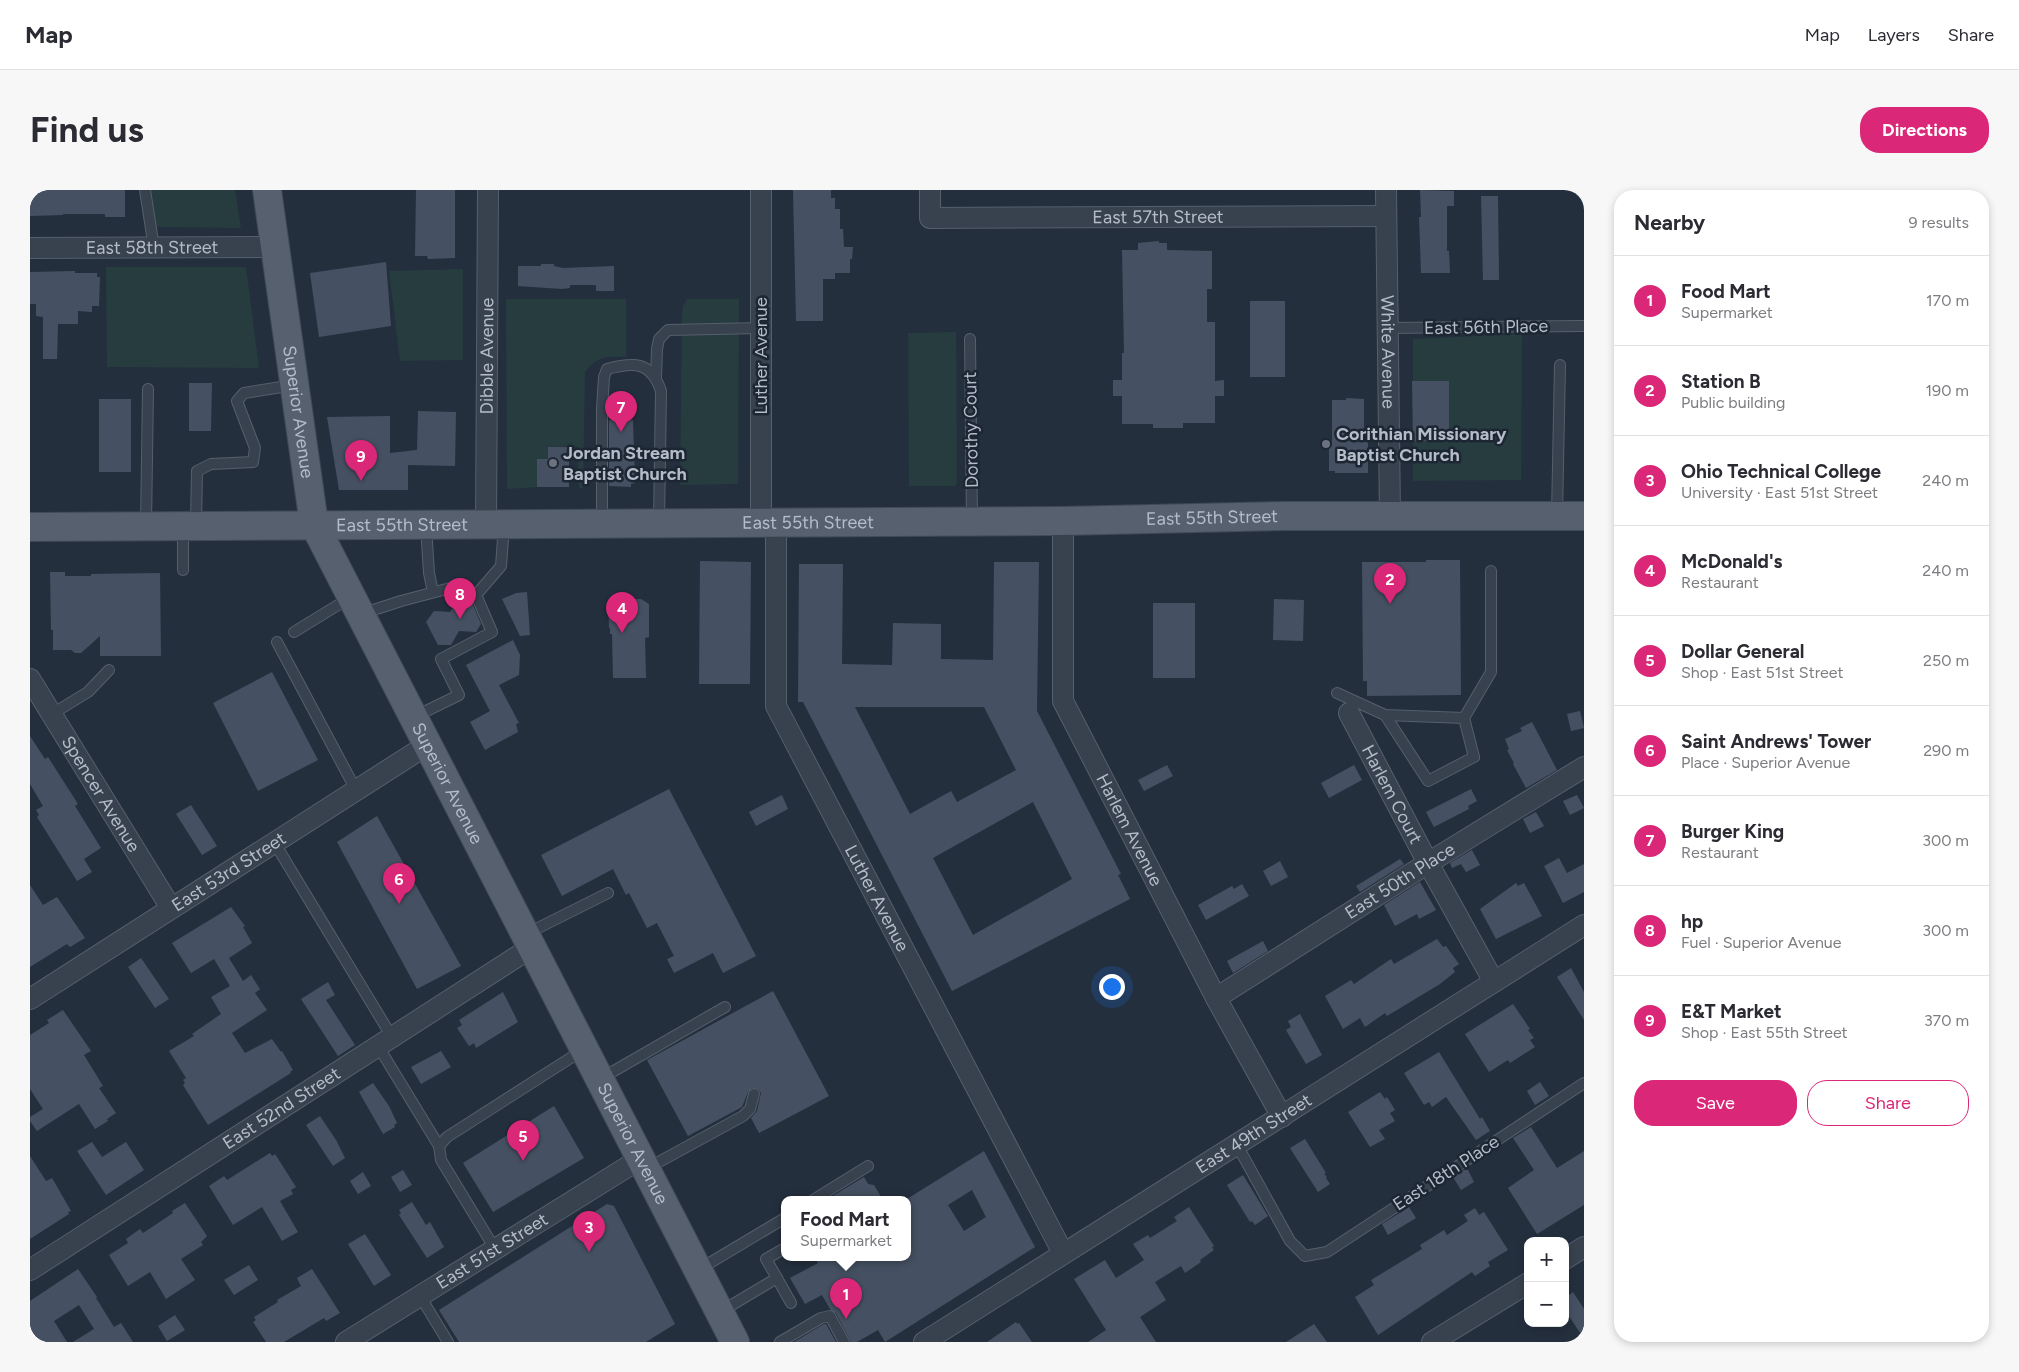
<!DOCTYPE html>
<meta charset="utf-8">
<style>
body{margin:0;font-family:Figtree,sans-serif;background:#f7f7f7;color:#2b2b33}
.controls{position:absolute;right:15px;bottom:15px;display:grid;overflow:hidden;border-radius:10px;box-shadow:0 2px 8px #0003}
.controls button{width:45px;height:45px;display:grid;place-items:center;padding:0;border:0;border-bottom:1px solid #e1e1e2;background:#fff;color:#2b2b33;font:25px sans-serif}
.you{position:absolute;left:1081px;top:796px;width:18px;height:18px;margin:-12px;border:4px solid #fff;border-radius:50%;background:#1a73e8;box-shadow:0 0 0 8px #1a73e833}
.badge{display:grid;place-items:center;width:32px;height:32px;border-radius:50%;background:#db2777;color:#fff;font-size:16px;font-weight:700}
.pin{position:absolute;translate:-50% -41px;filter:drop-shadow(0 1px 2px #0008)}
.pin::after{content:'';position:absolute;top:26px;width:18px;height:15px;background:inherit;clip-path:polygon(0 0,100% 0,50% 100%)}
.popup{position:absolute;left:751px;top:1006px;width:130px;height:65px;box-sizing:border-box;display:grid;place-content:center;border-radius:10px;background:#fff;filter:drop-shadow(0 1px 4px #0005);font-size:16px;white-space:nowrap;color:#7c7c81}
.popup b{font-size:19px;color:#2b2b33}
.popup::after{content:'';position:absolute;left:50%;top:100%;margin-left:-10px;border:10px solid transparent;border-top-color:#fff}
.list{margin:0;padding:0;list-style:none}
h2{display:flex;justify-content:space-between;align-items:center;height:65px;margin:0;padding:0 20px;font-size:21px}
h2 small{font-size:16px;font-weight:400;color:#7c7c81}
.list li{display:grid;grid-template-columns:32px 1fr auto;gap:15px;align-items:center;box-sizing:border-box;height:90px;padding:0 20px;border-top:1px solid #e1e1e2}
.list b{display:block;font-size:19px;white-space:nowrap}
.list p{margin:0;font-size:16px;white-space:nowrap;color:#7c7c81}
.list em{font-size:16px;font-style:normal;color:#7c7c81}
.actions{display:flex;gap:10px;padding:15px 20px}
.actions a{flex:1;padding:11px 0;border:1px solid #db2777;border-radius:20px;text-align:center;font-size:18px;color:#db2777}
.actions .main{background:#db2777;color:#fff}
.map{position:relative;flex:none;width:1554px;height:1152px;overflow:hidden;border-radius:20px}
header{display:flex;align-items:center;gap:30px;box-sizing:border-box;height:70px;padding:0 25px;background:#fff;border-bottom:1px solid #e1e1e2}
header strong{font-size:24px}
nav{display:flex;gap:28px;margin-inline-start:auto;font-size:18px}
.intro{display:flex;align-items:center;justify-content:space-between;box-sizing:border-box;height:120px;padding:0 30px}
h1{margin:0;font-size:35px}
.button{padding:12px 22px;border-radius:20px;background:#db2777;color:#fff;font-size:18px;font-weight:700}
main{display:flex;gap:30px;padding:0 30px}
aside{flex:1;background:#fff;border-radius:20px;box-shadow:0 2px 8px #0003}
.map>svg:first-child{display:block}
.green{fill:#263c3f}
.building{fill:#455162;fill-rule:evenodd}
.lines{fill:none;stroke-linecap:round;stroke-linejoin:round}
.lane-casing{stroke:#565f6c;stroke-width:12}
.street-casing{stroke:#565f6c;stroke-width:22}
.primary-casing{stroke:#414a57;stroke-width:30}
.lane{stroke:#38414e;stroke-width:10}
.street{stroke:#38414e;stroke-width:20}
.primary{stroke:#56606e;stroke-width:28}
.worship-dot{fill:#6b7280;stroke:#1d2633;stroke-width:2}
.labels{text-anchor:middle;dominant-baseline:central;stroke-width:5;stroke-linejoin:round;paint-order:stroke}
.street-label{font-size:18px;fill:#b4bcc9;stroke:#1d2633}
.poi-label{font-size:18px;font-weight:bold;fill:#b4bcc9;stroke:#1d2633;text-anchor:start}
</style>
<header>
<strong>Map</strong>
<nav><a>Map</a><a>Layers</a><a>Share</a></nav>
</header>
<div class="intro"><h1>Find us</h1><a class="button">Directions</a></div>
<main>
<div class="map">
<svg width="1554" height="1152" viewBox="0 0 1554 1152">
<rect width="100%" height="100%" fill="#242f3e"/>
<!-- green -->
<g class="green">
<polygon points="120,0 205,0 211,38 125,37"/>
<polygon points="76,77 216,77 229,178 77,177"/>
<polygon points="433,79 433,170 370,171 359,81"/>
<path d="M476,109H596V167C576,166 567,166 555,182L553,298H549L547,256L518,257V269H507V297L477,299Z"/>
<polygon points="657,109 709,109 708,294 650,295 652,124 653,116"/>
<polygon points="926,142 927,293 925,296 879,296 878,143"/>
<polygon points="1492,144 1491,290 1383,291 1383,149"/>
</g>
<!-- building -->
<g class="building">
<polygon points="0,0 95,0 95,27 75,27 75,24 33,24 33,25 0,26"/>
<polygon points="386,0 425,0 425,68 398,69 397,66 385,66"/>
<polygon points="763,0 801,0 801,8 805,8 805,19 810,19 810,39 813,39 814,57 823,57 822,69 820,69 820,83 805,83 805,89 793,89 793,131 766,131"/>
<polygon points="1390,0 1424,1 1424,16 1417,16 1417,61 1419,61 1420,83 1391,83 1389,27 1391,27"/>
<polygon points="1451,6 1468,6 1469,90 1453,90"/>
<polygon points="1129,51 1129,53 1137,53 1137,60 1182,61 1182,99 1177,99 1177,132 1185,132 1185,191 1194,190 1194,206 1185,206 1185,233 1153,233 1153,238 1123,238 1123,234 1092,234 1092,206 1083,206 1083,190 1092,190 1092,163 1094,163 1092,60 1108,60 1108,53"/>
<polygon points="356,72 361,136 289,147 280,83"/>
<polygon points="511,74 524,74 524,76 533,78 584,76 584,101 566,101 566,95 540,95 540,98 532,99 488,96 488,76 511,76"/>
<polygon points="45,81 45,83 67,83 67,87 70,87 69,116 62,116 62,122 48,121 48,134 28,134 27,169 13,169 13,127 6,126 6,114 0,114 0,82"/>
<rect x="1220" y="111" width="35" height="76"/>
<polygon points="1382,191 1419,191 1419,250 1383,251"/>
<polygon points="159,193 182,193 181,241 159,241"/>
<polygon points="1316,208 1334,209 1334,252 1338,252 1338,283 1305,283 1305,281 1299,281 1299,256 1302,256 1302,210 1316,210"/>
<rect x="69" y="209" width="32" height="73"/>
<polygon points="388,221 426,222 425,276 378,275 378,300 309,300 297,227 360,226 360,263 387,260"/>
<polygon points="579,230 603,230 605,293 601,294 601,297 579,296"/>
<polygon points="518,257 539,257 539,297 507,297 507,269 518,269"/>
<polygon points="1396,370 1430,370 1431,505 1337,506 1337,491 1333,491 1332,372 1396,372"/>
<polygon points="670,371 721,372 720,494 669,494"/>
<path d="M964,372H1009L1007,521L1091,684L1088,685L1100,709L922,801L773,512H768L769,374H813L812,474L862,475L863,433L911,434V469L963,470ZM825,517H954L986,580L927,612L921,601L880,624ZM1003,612L1042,689L943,745L903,668Z"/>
<polygon points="20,382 35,382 35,386 61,386 61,384 130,383 131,466 70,466 70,446 51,463 45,463 41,460 23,460 23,440 21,440"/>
<polygon points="497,402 500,445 490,446 472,409 486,403"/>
<polygon points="429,408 441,410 451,434 446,442 429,441 421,455 408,455 396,432 404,421 420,422"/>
<polygon points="611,409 619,414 619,447 615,448 616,488 583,488 582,444 580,444 580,438 579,438 578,413 582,413 582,410"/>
<polygon points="1244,409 1274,410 1273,451 1243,450"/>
<rect x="1123" y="413" width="42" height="75"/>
<polygon points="483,450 490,465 489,485 469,495 489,533 486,534 488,542 455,560 440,532 460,521 436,475"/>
<polygon points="242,482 288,570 228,601 183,513"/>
<polygon points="1550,521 1554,538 1541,541 1537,524"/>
<polygon points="1502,532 1527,580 1496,598 1483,574 1484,573 1477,560 1479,559 1475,549 1492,541 1490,538"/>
<polygon points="0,546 15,569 18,567 48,614 45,616 71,658 54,669 62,682 47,691 7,627 9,625 6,620 13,616 0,594"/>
<polygon points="1137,575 1143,586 1114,601 1108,590"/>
<polygon points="1324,575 1332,590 1299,608 1291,593"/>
<polygon points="639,599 726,766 693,783 683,763 644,783 637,769 644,766 627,733 617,738 599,703 596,705 583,679 532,706 511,665"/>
<polygon points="1441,599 1447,611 1438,616 1439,619 1404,637 1396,622"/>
<polygon points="752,605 758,619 726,636 719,622"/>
<polygon points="1547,605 1554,618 1540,625 1533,611"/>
<polygon points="161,615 187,656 172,665 146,624"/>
<polygon points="1506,622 1514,636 1500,643 1493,629"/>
<polygon points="347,626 431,776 387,799 307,652"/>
<polygon points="1442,660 1450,675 1436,682 1431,674 1422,678 1420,673"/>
<polygon points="1529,668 1537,683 1554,674 1554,702 1533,713 1514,676"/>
<polygon points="1370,669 1374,674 1330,702 1326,696"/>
<polygon points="1250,671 1258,687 1241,696 1233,681"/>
<polygon points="1390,692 1406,720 1389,729 1387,724 1365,736 1354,715"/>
<polygon points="1486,693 1488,696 1494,693 1512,726 1466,749 1450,719"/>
<polygon points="1212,694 1219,706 1176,730 1168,715 1202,696 1204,699"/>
<polygon points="0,695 13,715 27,707 55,748 40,757 37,754 0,777"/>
<polygon points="201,717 215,736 213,737 222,753 199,768 213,791 221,785 230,799 225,803 237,820 202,843 215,863 242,849 251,862 252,861 263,880 260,882 261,883 178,935 153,895 155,893 153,890 156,888 139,861 164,846 162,844 191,824 181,807 200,796 184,769 161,783 142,753"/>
<polygon points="1407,749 1413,757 1416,756 1429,774 1423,778 1425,782 1410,794 1357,826 1355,823 1335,837 1330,828 1313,839 1295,806 1321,790 1324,794 1361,769 1364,774"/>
<polygon points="1233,751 1238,761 1203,783 1197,771"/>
<polygon points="111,768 139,809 125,818 98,777"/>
<polygon points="1541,778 1554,802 1554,830 1527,787"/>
<polygon points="298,792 305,805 296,810 325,855 308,866 271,809"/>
<polygon points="743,801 799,906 729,943 721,928 727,921 731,903 728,899 722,898 718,902 712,917 658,946 617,870"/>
<polygon points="473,802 488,832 446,858 444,853 439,856 427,838 432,835 429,830"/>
<polygon points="1483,814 1500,839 1498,840 1504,848 1500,850 1505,857 1480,873 1478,870 1459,882 1435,844"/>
<polygon points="33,820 61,861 54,865 73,896 69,898 86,923 77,929 78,931 65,939 49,914 7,941 0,931 0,927 13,919 0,899 0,845 19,833 17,830"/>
<polygon points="1270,824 1292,865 1276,874 1256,840 1261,837 1258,831"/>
<polygon points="411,861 421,877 391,894 381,877"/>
<polygon points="1409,862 1450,929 1452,927 1460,941 1446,950 1416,907 1402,917 1399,912 1394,915 1374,883"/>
<polygon points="1510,892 1519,906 1505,915 1497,901"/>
<polygon points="343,893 359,916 367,933 364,935 365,937 353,944 329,902"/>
<polygon points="1350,902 1355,909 1357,907 1365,920 1360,923 1365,931 1349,940 1355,949 1340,957 1318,922"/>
<polygon points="524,916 554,968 463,1022 433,973"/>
<polygon points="290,926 306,950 315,968 303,976 276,935"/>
<polygon points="1501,937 1527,978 1554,961 1554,1015 1507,1044 1478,998 1504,980 1483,948"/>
<polygon points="1275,949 1296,983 1294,984 1297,987 1296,988 1300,994 1288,1002 1260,958"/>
<polygon points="62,952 72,967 96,952 114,980 76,1005 47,961"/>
<path d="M954,961L1005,1057L855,1152L848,1140L827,1152H821L806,1123L800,1119L792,1105L775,1114L760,1088L788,1073L785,1068H877V1009ZM942,1000L956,1027L934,1041L918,1015Z"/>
<polygon points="240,963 242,966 245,964 266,997 261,1000 263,1004 250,1011 268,1042 252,1051 232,1017 203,1035 179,996 194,986 197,990"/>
<polygon points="0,966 16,991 22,988 41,1021 38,1022 39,1024 0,1049"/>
<polygon points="1437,978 1444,992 1431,1000 1423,987"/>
<polygon points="373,980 382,995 370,1002 361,987"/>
<polygon points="333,982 341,996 328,1004 320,991"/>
<polygon points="1213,985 1238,1026 1225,1035 1222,1031 1220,1032 1197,995"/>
<polygon points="834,987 838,994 844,995 853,1010 796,1010"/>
<polygon points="382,1012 396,1035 400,1032 414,1057 397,1068 369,1025 371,1023 369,1020"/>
<polygon points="155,1013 177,1046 171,1052 173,1055 151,1069 165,1090 136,1109 120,1082 98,1096 79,1065 98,1053 96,1049 110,1039 113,1043 143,1023 142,1021"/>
<polygon points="577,1014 584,1016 645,1134 616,1152 429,1152 409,1120"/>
<polygon points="1159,1017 1184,1056 1182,1057 1184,1060 1170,1070 1171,1072 1155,1083 1151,1076 1125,1092 1136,1110 1110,1127 1126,1152 1058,1152 1076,1140 1044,1089 1075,1070 1086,1088 1114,1070 1103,1054 1118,1045 1120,1048 1147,1031 1144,1027"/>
<polygon points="1379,1017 1386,1028 1358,1045 1352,1034"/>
<polygon points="1445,1018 1449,1025 1454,1022 1478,1060 1458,1072 1460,1076 1445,1086 1442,1082 1348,1145 1325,1107 1344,1095 1341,1090 1392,1059 1390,1055 1414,1040 1417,1045 1438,1031 1434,1025"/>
<polygon points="335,1044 361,1085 344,1096 318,1054"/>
<polygon points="219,1075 228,1090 204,1105 194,1090"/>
<polygon points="48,1079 67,1107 66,1108 84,1137 91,1133 103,1152 43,1152 64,1139 49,1115 24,1131 37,1152 7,1152 0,1141 0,1111"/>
<polygon points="282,1079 310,1123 296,1131 294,1128 254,1152 236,1152 223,1132 226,1130 224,1127 248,1112 247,1110 271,1096 267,1088"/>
<polygon points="1543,1102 1554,1119 1554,1149 1535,1120 1535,1108"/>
<polygon points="145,1125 155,1140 137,1151 128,1136"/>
<polygon points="986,1132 987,1134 989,1133 1002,1152 957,1152"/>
<polygon points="794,1134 796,1134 806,1152 764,1152"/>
<polygon points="1284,1134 1297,1152 1256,1152"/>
</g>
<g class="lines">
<!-- lane casing -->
<g class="lane-casing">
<g id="lane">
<polyline points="115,0 124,58"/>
<polyline points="1358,138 1554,136"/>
<polyline points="940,149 942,330"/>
<polyline points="626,187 627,159 629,149 638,140 731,138"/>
<polyline points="1527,325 1530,175"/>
<path d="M572,332V219L574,187L577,179C604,172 621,171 631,201L629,332"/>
<polyline points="166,334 167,281 181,274 223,272 225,258 207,211 214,203 264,195"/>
<polyline points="116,335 118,199"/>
<polyline points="153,336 153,380"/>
<polyline points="396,336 399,383 403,402"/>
<polyline points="331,424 371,411 428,396 446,405"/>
<polyline points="264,442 321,407"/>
<polyline points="247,452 326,600"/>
<polyline points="1307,503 1355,525 1398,591 1444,567 1434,528 1355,525"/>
<polyline points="22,524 58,502 79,480"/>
<polyline points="384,527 429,505 411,469 462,442 446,405 471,376 474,335"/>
<polyline points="1434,528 1461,482 1461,381"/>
<polyline points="244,652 362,847"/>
<polyline points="496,744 578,703"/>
<polyline points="348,856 409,956"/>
<polyline points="570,889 695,817"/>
<polyline points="1207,955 1260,1051 1275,1066 1297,1062 1554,893"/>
<polyline points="616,979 713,926 720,919 724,904"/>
<polyline points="783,1010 838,976"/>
<polyline points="465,1059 411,970 409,956 417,947 553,860"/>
<polyline points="668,1080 755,1028"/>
<polyline points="747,1088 761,1113"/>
<polyline points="390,1106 418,1152"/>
<polyline points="690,1122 747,1088 736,1069 755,1058"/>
<polyline points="750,1152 791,1128 800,1126 814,1152"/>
</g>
</g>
<!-- street casing -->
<g class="street-casing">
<g id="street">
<polyline points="731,0 731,332"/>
<path id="s1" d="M900,0V28L1356,26"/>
<path id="s2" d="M1356,0L1360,326"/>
<path id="s3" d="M0,58L245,57"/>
<path id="s4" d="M1033,331V511L1186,808L1252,927"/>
<path id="s5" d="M746,332V516L1033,1063"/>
<path id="s6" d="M456,334L458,0"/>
<path id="s7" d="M0,489L141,718"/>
<path id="s8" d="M1319,523L1398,673L1464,792"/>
<path id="s9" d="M1186,808L1398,673L1554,577"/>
<path id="s10" d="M0,809L397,555"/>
<polyline points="1535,1069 1554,1057"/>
<path id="s11" d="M0,1080L502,757"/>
<path id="s12" d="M316,1152L610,969"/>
<path id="s13" d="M894,1152L1554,735"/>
<polyline points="1402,1152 1498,1093"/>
</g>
</g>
<!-- primary casing -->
<g class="primary-casing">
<g id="primary">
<path id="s14" d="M237,0L284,334L705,1152"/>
<path id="s15" d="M0,337L1033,331L1254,326H1554"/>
</g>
</g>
<!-- lane -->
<use href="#lane" class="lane"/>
<!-- street -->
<use href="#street" class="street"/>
<!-- primary -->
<use href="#primary" class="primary"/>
</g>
<!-- markers -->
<g class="worship-dot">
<circle cx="1296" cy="254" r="5"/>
<circle cx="523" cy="273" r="5"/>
</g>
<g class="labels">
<!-- street labels -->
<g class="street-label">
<text stroke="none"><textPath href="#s1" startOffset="256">East 57th Street</textPath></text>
<text stroke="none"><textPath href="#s3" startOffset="122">East 58th Street</textPath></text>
<text transform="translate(1456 137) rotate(-1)">East 56th Place</text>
<text stroke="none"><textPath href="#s2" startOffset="162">White Avenue</textPath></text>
<text transform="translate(731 166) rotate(-90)">Luther Avenue</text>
<text stroke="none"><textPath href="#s6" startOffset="168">Dibble Avenue</textPath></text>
<text stroke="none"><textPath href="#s14" startOffset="224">Superior Avenue</textPath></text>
<text transform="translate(941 240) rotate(-91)">Dorothy Court</text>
<text stroke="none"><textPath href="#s15" startOffset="1182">East 55th Street</textPath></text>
<text stroke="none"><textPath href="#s15" startOffset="778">East 55th Street</textPath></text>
<text stroke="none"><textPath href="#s15" startOffset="372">East 55th Street</textPath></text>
<text stroke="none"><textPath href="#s14" startOffset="629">Superior Avenue</textPath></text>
<text stroke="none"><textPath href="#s7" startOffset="135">Spencer Avenue</textPath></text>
<text stroke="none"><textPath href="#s8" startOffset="92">Harlem Court</textPath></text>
<text stroke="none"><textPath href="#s4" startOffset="325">Harlem Avenue</textPath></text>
<text stroke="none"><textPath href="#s10" startOffset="236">East 53rd Street</textPath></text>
<text stroke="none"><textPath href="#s9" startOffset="218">East 50th Place</textPath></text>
<text stroke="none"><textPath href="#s5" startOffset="401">Luther Avenue</textPath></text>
<text stroke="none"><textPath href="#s11" startOffset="299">East 52nd Street</textPath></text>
<text stroke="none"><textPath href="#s13" startOffset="390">East 49th Street</textPath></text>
<text stroke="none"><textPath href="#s14" startOffset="1034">Superior Avenue</textPath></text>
<text transform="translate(1416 983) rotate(-33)">East 18th Place</text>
<text stroke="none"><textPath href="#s12" startOffset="172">East 51st Street</textPath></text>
</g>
<!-- poi labels -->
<g class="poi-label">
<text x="1306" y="244">Corithian Missionary<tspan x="1306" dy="21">Baptist Church</tspan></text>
<text x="533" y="263">Jordan Stream<tspan x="533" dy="21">Baptist Church</tspan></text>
</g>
</g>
</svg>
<div class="controls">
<button>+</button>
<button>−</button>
</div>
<div class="you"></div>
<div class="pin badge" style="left:816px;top:1129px">1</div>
<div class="popup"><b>Food Mart</b>Supermarket</div>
<div class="pin badge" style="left:1360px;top:414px">2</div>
<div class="pin badge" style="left:559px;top:1062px">3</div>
<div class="pin badge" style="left:592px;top:443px">4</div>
<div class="pin badge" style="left:493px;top:971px">5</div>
<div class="pin badge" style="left:369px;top:714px">6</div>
<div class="pin badge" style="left:591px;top:242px">7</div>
<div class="pin badge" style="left:430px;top:429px">8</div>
<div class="pin badge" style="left:331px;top:291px">9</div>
</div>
<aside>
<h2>Nearby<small>9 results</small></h2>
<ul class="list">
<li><span class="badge">1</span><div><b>Food Mart</b><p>Supermarket</p></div><em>170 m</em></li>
<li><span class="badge">2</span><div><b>Station B</b><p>Public building</p></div><em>190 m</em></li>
<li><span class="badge">3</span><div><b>Ohio Technical College</b><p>University · East 51st Street</p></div><em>240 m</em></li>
<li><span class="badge">4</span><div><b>McDonald's</b><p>Restaurant</p></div><em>240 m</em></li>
<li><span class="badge">5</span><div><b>Dollar General</b><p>Shop · East 51st Street</p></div><em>250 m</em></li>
<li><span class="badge">6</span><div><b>Saint Andrews' Tower</b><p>Place · Superior Avenue</p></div><em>290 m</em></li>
<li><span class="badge">7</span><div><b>Burger King</b><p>Restaurant</p></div><em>300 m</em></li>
<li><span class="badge">8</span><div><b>hp</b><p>Fuel · Superior Avenue</p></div><em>300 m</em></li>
<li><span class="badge">9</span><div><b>E&amp;T Market</b><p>Shop · East 55th Street</p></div><em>370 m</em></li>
</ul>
<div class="actions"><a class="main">Save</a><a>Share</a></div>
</aside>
</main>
